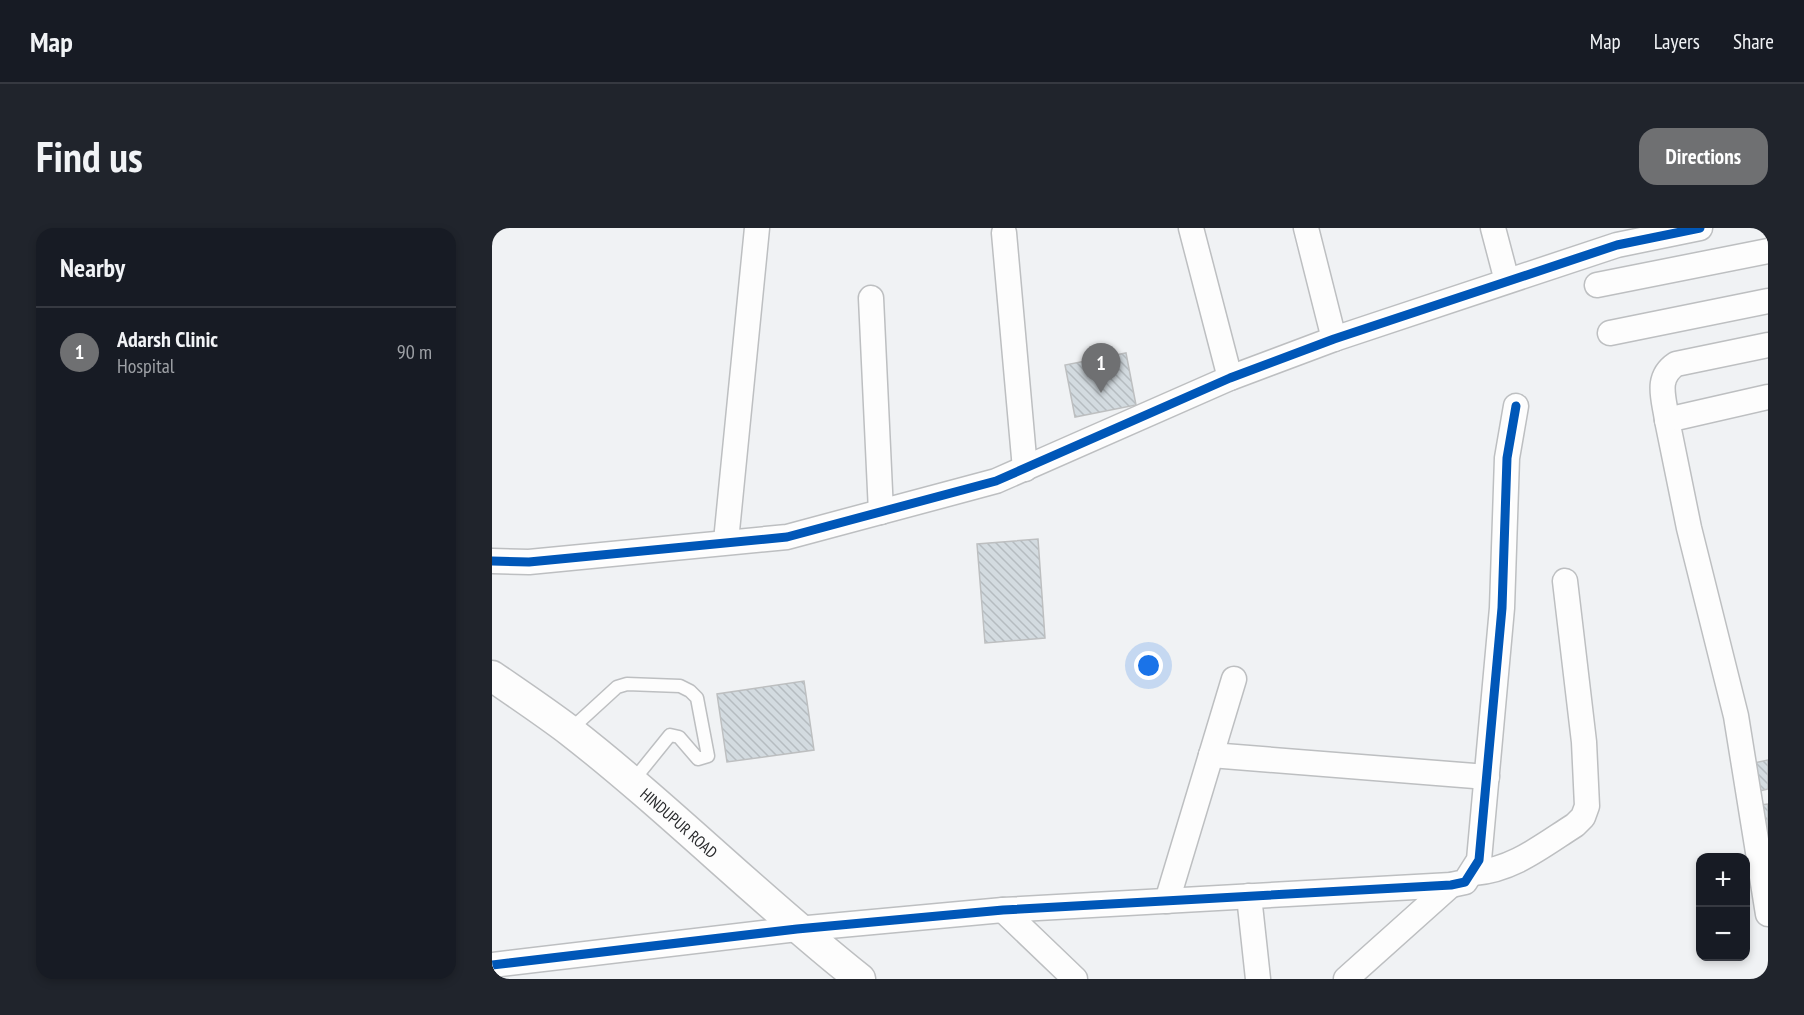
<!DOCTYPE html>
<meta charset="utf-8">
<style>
body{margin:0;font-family:"PT Sans Narrow",sans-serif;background:#20242c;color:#f1f3f6}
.controls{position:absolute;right:18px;bottom:18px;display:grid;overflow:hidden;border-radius:12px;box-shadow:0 3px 9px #0003}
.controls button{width:54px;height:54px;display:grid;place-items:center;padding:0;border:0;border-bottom:2px solid #363941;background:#171b24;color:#f1f3f6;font:30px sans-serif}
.you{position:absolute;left:657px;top:438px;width:21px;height:21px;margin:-15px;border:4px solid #fff;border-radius:50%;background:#1a73e8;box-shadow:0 0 0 9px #1a73e833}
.badge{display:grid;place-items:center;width:39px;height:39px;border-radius:50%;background:#6f7072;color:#fff;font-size:20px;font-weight:700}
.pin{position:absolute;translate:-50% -50px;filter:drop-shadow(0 2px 3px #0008)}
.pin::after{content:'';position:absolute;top:32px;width:21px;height:18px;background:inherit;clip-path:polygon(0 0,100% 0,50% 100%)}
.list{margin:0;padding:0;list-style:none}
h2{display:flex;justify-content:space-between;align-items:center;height:78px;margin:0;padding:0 24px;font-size:26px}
h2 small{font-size:20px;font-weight:400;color:#9ea1a6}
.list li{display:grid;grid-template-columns:39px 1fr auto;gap:18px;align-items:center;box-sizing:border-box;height:90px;padding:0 24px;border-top:2px solid #363941}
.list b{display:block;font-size:22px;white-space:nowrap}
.list p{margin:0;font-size:20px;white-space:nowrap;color:#9ea1a6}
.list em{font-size:20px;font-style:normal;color:#9ea1a6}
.map{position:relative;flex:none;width:1276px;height:751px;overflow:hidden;border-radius:18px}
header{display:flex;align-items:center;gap:36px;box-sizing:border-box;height:84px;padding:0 30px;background:#171b24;border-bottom:2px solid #363941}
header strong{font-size:28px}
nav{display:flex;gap:33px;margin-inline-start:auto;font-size:21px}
.intro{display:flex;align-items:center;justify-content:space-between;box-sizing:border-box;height:144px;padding:0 36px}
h1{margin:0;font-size:42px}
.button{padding:15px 27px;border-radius:18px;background:#6f7072;color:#fff;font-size:21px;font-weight:700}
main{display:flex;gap:36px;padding:0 36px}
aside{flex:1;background:#171b24;border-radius:18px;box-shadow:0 3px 9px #0003}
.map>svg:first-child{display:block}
.building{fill:url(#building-back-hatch);stroke:#bdbfc0;stroke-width:1.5}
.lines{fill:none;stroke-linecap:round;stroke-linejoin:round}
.service-casing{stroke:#bdbfc1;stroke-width:15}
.minor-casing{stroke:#bdbfc1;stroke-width:27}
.tertiary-casing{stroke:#bdbfc1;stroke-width:33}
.service{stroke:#fdfdfd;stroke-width:12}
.minor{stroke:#fdfdfd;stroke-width:24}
.tertiary{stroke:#fdfdfd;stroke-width:30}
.cycleway-casing{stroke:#fff;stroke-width:13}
.cycleway{stroke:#0057b8;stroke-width:9}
.labels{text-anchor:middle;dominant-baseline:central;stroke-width:4.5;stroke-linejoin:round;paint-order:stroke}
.street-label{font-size:16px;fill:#292a2c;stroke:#fff}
</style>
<header>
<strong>Map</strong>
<nav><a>Map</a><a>Layers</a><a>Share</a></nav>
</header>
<div class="intro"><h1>Find us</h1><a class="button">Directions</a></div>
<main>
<aside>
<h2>Nearby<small></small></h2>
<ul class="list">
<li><span class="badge">1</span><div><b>Adarsh Clinic</b><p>Hospital</p></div><em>90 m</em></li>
</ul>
</aside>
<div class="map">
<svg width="1276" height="751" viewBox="0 0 1276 751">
<defs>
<pattern id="building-back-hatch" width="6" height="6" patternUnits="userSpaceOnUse" patternTransform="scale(1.5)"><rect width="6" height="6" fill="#d3dbe0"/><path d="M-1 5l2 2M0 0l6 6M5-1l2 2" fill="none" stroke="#b5bcc0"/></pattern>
</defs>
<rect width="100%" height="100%" fill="#f0f2f4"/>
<!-- building -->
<g class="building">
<polygon points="634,125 644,177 583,189 573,137"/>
<polygon points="546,311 553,410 493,415 485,316"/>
<polygon points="312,453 322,522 235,534 225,466"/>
<polygon points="1276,532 1276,561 1263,564 1257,536"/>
<polygon points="1276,576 1276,611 1269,577"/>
</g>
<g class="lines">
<!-- service casing -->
<g class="service-casing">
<polyline id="service" points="78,502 125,459 135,456 188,458 198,463 205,470 216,528 206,531 187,509 178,507 140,554"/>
</g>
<!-- minor casing -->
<g class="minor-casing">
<g id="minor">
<polyline points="699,0 738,150"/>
<polyline points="814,0 842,111"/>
<polyline points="1001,0 1015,53"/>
<polyline points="512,5 533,241"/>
<polyline points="1105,57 1276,23"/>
<polyline points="379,70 389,284"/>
<polyline points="1118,105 1276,73"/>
<polyline points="1276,169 1175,192 1197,300 1244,488 1276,686"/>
<path d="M1175,192C1172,170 1163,150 1184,136L1276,117"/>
<polyline points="234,313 265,0"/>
<polyline points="0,333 37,334 295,309 504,253 738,150 842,111 1125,17 1208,0"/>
<polyline points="719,527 995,549"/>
<path d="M982,645C1021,642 1050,618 1083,597L1091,589L1095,578L1092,514L1073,353"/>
<polyline points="757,668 766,751"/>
<polyline points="675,673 742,451"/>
<polyline points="511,682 583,751"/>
<polyline points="0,737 305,701 511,682 959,657 973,654 987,632 1010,380 1015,230 1024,178"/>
<polyline points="854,751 959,657"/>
</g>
</g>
<!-- tertiary casing -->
<g class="tertiary-casing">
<g id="tertiary">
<path id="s1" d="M0,448C26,466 53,484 78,503C178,581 268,672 368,751"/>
</g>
</g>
<!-- service -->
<use href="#service" class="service"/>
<!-- minor -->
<use href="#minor" class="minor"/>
<!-- tertiary -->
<use href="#tertiary" class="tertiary"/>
<!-- cycleway casing -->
<g class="cycleway-casing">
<g id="cycleway">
<polyline points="0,333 37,334 295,309 504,253 738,150 842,111 1125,17 1208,0"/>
<polyline points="0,737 305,701 511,682 959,657 973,654 987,632 1010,380 1015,230 1024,178"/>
</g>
</g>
<!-- cycleway -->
<use href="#cycleway" class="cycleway"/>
</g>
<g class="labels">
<!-- street labels -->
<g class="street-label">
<text stroke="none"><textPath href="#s1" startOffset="238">HINDUPUR ROAD</textPath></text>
</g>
</g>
</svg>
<div class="controls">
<button>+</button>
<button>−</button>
</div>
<div class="you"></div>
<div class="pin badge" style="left:609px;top:165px">1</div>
</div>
</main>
